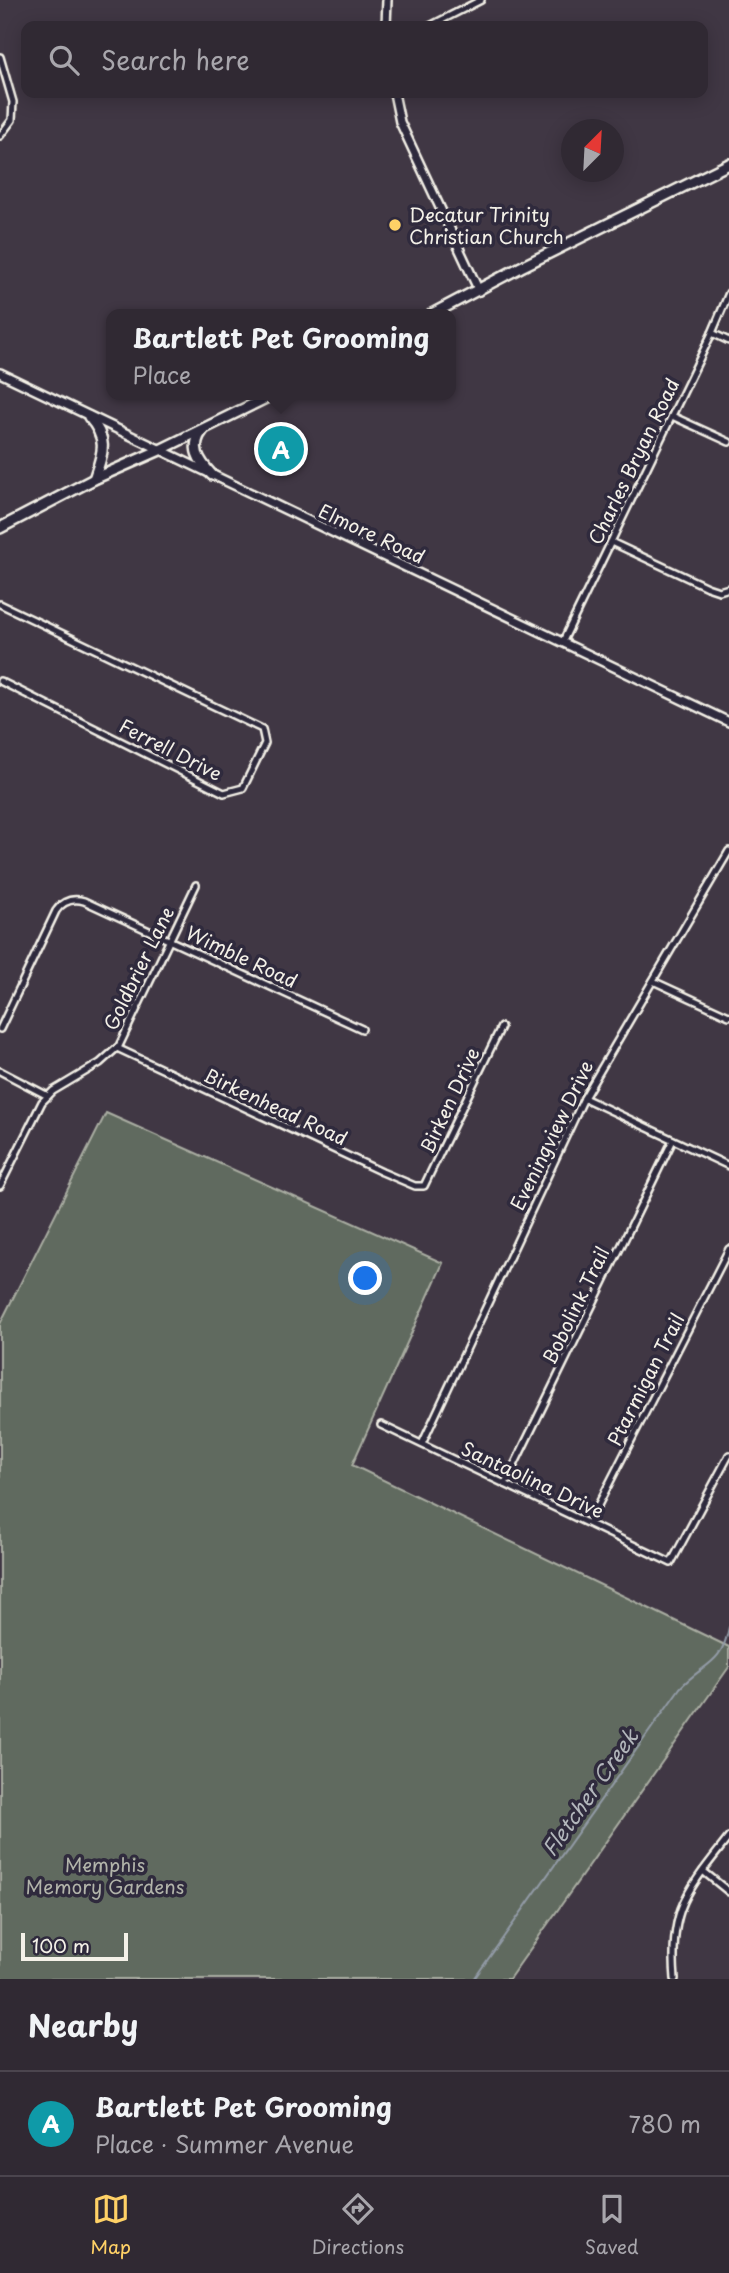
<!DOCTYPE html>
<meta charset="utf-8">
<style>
body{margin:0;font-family:"Playpen Sans",sans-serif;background:#38313b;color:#f1f3f6}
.compass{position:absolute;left:561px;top:119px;width:63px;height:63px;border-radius:50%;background:#302933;box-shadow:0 4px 18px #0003;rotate:24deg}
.scale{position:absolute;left:21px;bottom:18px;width:107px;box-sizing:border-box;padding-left:7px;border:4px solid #f4f1e8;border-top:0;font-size:19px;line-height:24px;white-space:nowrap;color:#f4f1e8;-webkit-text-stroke:5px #2f2a3d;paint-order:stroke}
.you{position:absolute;left:366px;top:1279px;width:24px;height:24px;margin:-18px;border:5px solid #fff;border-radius:50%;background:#1a73e8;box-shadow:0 0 0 10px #1a73e833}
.badge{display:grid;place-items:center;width:46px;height:46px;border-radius:50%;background:#ffd166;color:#fff;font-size:23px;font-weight:700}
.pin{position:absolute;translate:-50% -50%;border:4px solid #fff;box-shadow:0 2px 7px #0006}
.popup{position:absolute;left:106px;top:309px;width:350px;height:91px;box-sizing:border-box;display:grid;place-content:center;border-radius:14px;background:#302933;filter:drop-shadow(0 2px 5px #0005);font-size:23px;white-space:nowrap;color:#a8a6ac}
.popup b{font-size:26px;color:#f1f3f6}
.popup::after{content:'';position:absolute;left:50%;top:100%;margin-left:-14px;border:14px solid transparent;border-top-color:#302933}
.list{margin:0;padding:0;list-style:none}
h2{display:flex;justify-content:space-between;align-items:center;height:91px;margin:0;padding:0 28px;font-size:30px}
h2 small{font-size:23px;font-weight:400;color:#a8a6ac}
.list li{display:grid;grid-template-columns:46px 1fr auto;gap:21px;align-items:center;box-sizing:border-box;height:105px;padding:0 28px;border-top:2px solid #4b454e}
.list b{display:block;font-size:26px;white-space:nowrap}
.list p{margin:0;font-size:23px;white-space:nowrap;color:#a8a6ac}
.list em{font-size:23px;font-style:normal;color:#a8a6ac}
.icon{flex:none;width:38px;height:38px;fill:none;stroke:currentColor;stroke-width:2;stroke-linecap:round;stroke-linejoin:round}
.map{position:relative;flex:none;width:729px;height:1979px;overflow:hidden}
.search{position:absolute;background:#302933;box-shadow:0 4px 18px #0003;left:21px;right:21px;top:21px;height:77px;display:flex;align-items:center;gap:18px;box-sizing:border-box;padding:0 24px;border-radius:14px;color:#a8a6ac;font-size:26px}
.sheet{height:196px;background:#302933}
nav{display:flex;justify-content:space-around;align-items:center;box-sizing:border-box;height:98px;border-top:2px solid #4b454e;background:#302933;font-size:19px;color:#a8a6ac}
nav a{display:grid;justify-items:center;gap:4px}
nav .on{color:#ffd166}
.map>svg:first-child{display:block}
.green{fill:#616a5e;stroke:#aaaea3;stroke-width:2}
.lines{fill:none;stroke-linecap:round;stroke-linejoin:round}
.stream{stroke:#929ba7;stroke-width:2}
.minor-casing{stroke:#f4f1e8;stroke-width:10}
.tertiary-casing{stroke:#f4f1e8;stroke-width:12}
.primary-casing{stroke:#f4f1e8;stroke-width:14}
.minor{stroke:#2f2a3d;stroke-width:5}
.tertiary{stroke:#2f2a3d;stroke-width:7}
.primary{stroke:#2f2a3d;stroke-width:9}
.poi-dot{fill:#ffd166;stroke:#2f2a3d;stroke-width:2.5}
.labels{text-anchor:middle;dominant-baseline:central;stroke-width:7;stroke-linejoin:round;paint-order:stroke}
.poi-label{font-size:19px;fill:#f4f1e8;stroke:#2f2a3d;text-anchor:start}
.street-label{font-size:19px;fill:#f4f1e8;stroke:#2f2a3d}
.park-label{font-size:19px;fill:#b2b4aa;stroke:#2f2a3d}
.water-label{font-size:21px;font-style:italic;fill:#b3b7bc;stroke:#2f2a3d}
</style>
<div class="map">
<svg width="729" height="1979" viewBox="0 0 729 1979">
<rect width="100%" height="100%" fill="#403744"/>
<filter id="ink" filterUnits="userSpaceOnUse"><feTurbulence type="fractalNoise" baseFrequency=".0143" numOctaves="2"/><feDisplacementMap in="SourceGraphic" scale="14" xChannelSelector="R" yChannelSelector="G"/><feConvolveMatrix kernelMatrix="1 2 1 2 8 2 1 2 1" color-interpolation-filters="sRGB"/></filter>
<g filter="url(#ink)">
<!-- green -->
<polygon class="green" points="106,1113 443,1263 352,1465 729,1647 729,1667 509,1979 0,1979 0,1324"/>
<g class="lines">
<!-- stream -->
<path class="stream" d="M474,1979L680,1688C703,1663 722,1666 729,1627"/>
<!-- minor casing -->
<g class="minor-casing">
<g id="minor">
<polyline points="430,26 481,0"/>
<polyline points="0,57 13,102 12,120 0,136"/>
<polyline points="712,333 729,341"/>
<polyline points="672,416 729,442"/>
<polyline points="611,542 707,587 719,591 729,588"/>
<polyline points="0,604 262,729 265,743 243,788 224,793 0,681"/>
<polyline points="563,641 712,333 729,293"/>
<polyline points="653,981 729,1016"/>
<path d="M0,1029L56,911C63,901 73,898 84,901L362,1029"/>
<polyline points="117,1048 382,1172 415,1186 424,1186 501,1027"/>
<polyline points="0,1071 48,1096"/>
<polyline points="584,1098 729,1166"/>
<polyline points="0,1186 42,1102 53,1091 100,1063 119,1046 196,885"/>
<polyline points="381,1425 671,1563 729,1455"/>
<polyline points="422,1444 584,1098 729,851"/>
<polyline points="505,1484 673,1140"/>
<polyline points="589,1523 729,1249"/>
<polyline points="703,1871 729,1892"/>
<path d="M675,1979C673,1956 673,1931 681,1909C690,1884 713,1858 729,1837"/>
</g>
</g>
<!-- tertiary casing -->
<g class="tertiary-casing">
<g id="tertiary">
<polyline points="386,26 387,0"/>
<polyline points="394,93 400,122 479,291"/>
<polyline points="0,373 729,722"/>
</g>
</g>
<!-- primary casing -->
<g class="primary-casing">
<g id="primary">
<polyline points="432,314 521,267 729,164"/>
<path d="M89,417C109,440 103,453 94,479"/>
<path d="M203,430C189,447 199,461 212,475"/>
<polyline points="0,528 94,479 160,450 272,395"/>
</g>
</g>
<!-- minor -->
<use href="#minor" class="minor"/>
<!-- tertiary -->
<use href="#tertiary" class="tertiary"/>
<!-- primary -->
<use href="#primary" class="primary"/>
</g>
</g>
<!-- markers -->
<circle class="poi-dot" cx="395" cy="225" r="7"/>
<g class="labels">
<!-- poi labels -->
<g class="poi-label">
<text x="409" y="214">Decatur Trinity<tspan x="409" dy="22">Christian Church</tspan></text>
</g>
<!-- street labels -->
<g class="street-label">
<text transform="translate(633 461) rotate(-64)">Charles Bryan Road</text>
<text transform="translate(372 533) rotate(25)">Elmore Road</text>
<text transform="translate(171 749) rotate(27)">Ferrell Drive</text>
<text transform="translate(242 956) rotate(25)">Wimble Road</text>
<text transform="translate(138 968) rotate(-64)">Goldbrier Lane</text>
<text transform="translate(449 1100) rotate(-65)">Birken Drive</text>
<text transform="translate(276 1106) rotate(25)">Birkenhead Road</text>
<text transform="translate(551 1135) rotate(-64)">Eveningview Drive</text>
<text transform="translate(575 1305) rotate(-64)">Bobolink Trail</text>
<text transform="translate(645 1379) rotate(-63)">Ptarmigan Trail</text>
<text transform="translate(533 1479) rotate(25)">Santaolina Drive</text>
</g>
<!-- park labels -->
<g class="park-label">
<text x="105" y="1864">Memphis<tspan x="105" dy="22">Memory Gardens</tspan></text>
</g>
<!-- water labels -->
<g class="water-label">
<text transform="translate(589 1792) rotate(-55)">Fletcher Creek</text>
</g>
</g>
</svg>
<svg class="compass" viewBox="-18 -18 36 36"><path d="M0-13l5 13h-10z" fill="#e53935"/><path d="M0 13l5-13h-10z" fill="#a8a6ac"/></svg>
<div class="scale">100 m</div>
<div class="you"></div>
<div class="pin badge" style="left:281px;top:449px;background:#0f9aa8">A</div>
<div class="popup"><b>Bartlett Pet Grooming</b>Place</div>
<div class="search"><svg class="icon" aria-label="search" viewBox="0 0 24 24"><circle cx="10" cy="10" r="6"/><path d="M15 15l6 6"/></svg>Search here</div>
</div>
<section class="sheet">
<h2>Nearby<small></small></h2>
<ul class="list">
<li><span class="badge" style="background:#0f9aa8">A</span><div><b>Bartlett Pet Grooming</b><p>Place · Summer Avenue</p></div><em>780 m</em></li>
</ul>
</section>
<nav>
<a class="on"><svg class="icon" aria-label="map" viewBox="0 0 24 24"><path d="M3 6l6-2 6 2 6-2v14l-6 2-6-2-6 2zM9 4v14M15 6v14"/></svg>Map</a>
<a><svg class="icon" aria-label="directions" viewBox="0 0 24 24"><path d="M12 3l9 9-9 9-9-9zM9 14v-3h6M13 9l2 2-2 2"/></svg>Directions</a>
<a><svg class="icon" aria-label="saved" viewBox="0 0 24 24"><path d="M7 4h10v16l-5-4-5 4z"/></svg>Saved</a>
</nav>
